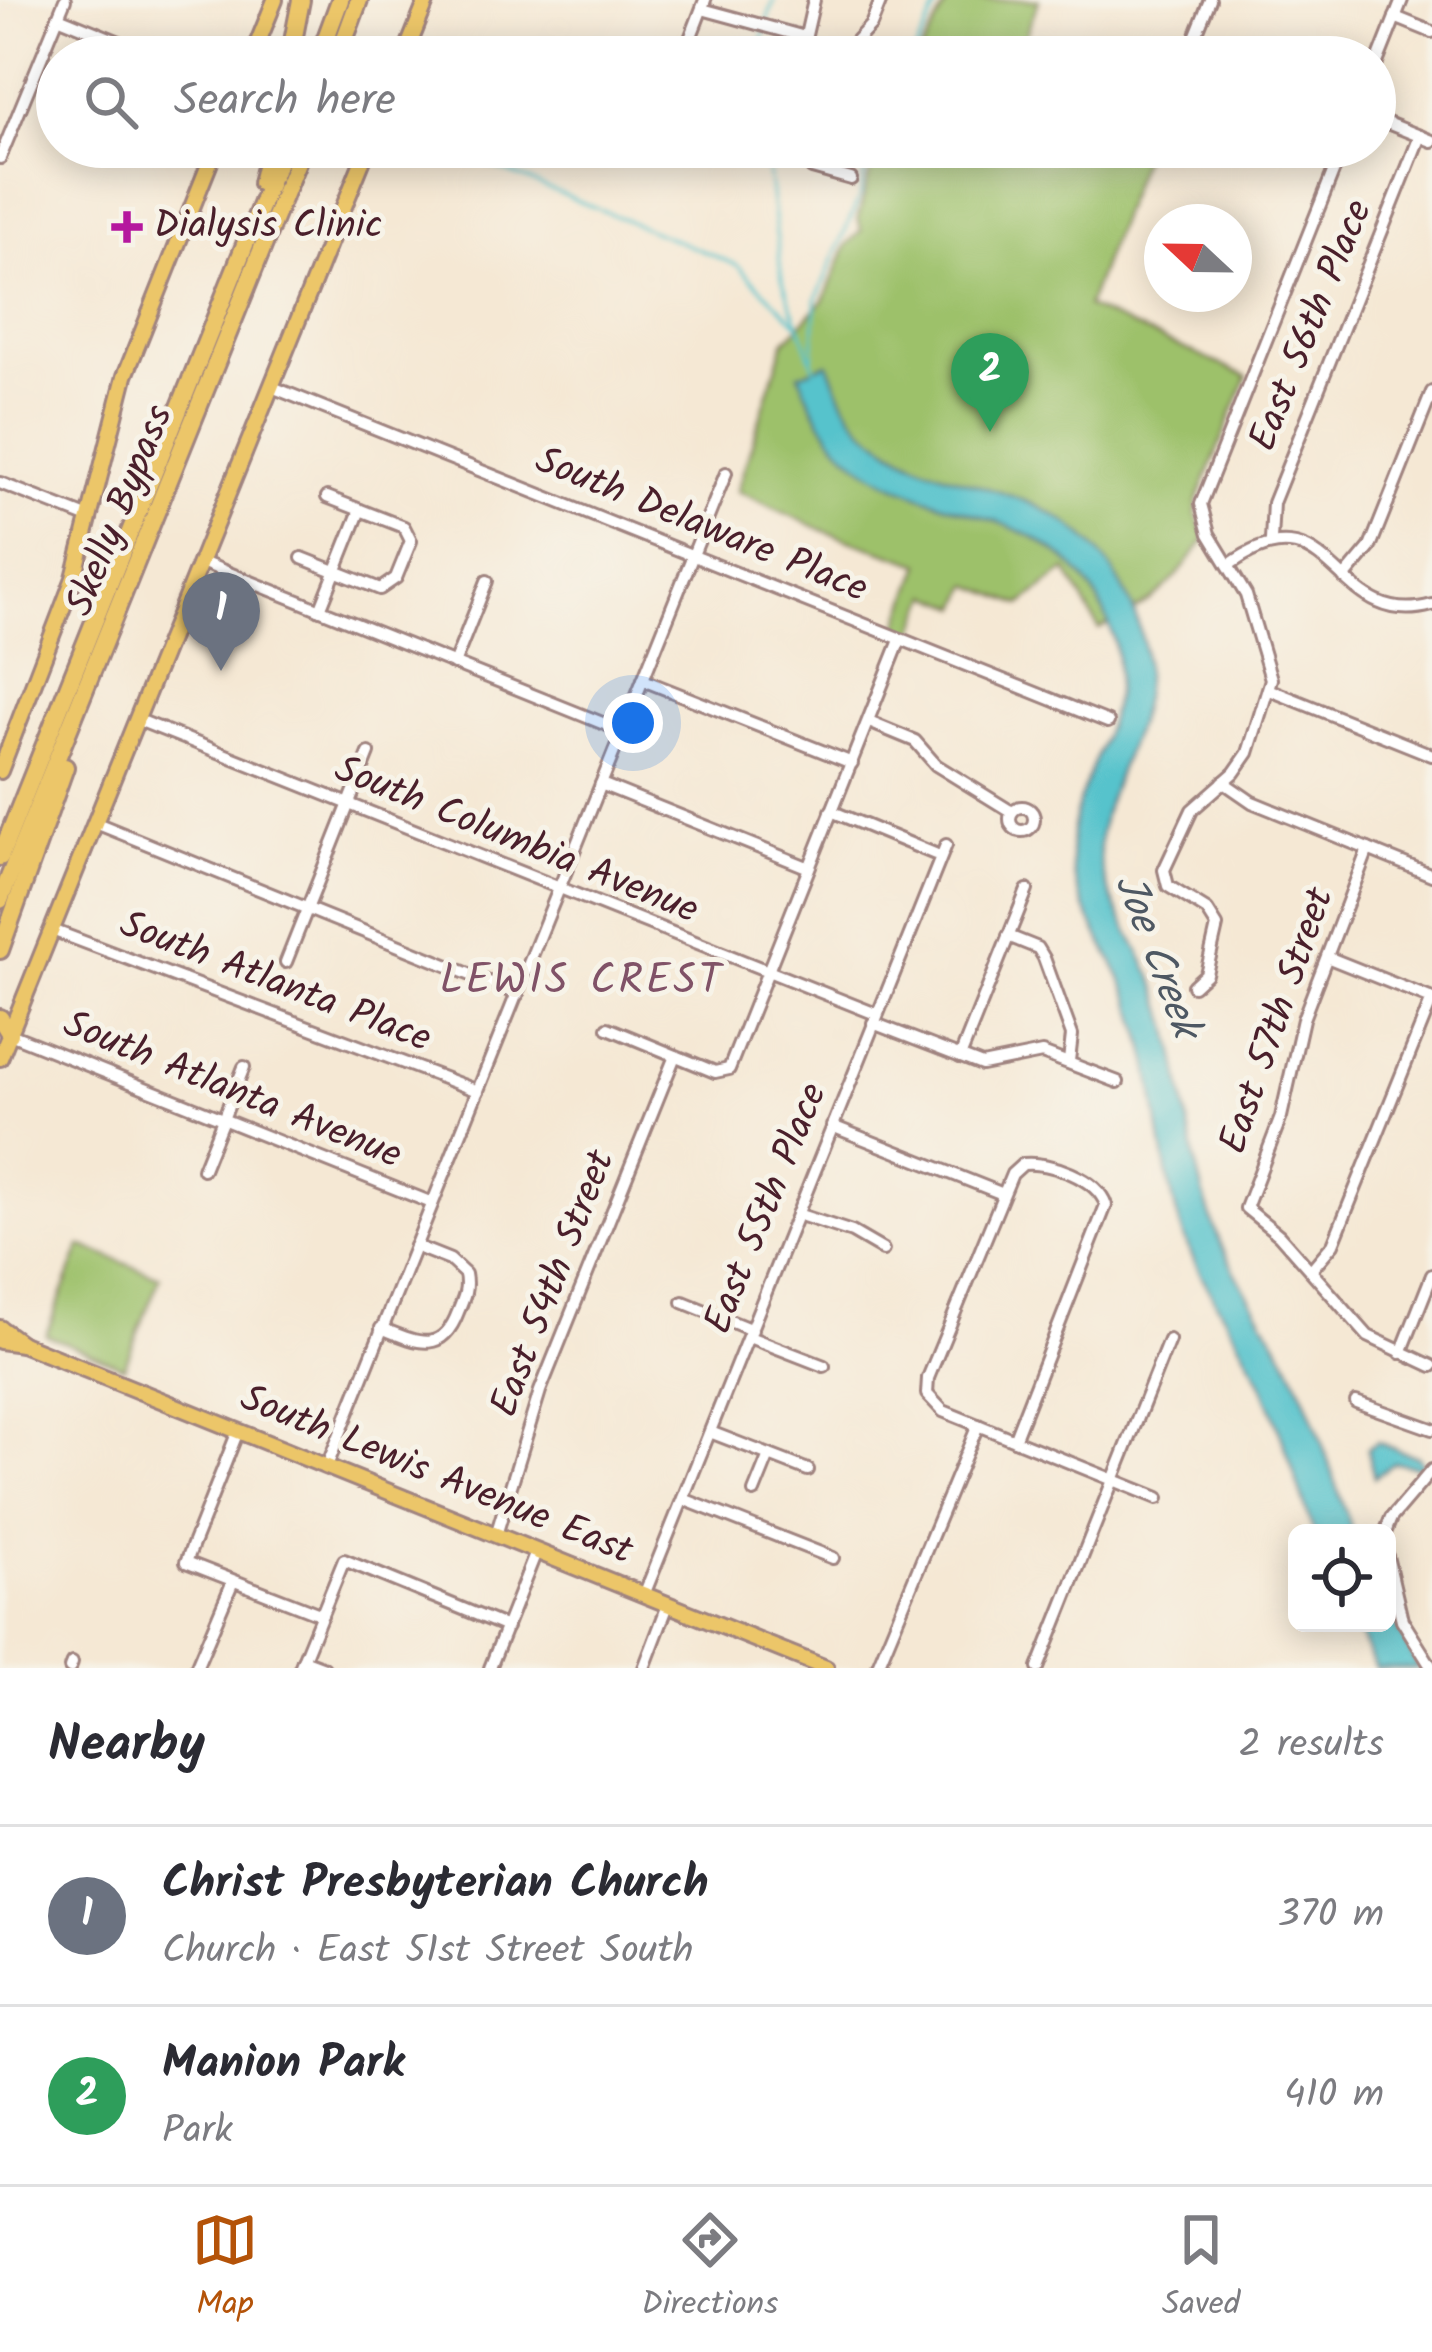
<!DOCTYPE html>
<meta charset="utf-8">
<style>
body{margin:0;font-family:Kalam,sans-serif;background:#f2f2f3;color:#2b2b33}
.controls{position:absolute;right:36px;bottom:36px;display:grid;overflow:hidden;border-radius:18px;box-shadow:0 6px 30px #0003}
.controls button{width:108px;height:108px;display:grid;place-items:center;padding:0;border:0;border-bottom:3px solid #e1e1e2;background:#fff;color:#2b2b33;font:60px sans-serif}
.compass{position:absolute;left:1144px;top:204px;width:108px;height:108px;border-radius:50%;background:#fff;box-shadow:0 6px 30px #0003;rotate:292deg}
.you{position:absolute;left:633px;top:723px;width:42px;height:42px;margin:-30px;border:9px solid #fff;border-radius:50%;background:#1a73e8;box-shadow:0 0 0 18px #1a73e833}
.badge{display:grid;place-items:center;width:78px;height:78px;border-radius:50%;background:#b45309;color:#fff;font-size:39px;font-weight:700}
.pin{position:absolute;translate:-50% -99px;filter:drop-shadow(0 3px 6px #0008)}
.pin::after{content:'';position:absolute;top:63px;width:42px;height:36px;background:inherit;clip-path:polygon(0 0,100% 0,50% 100%)}
.list{margin:0;padding:0;list-style:none}
h2{display:flex;justify-content:space-between;align-items:center;height:156px;margin:0;padding:0 48px;font-size:51px}
h2 small{font-size:39px;font-weight:400;color:#7c7c81}
.list li{display:grid;grid-template-columns:78px 1fr auto;gap:36px;align-items:center;box-sizing:border-box;height:180px;padding:0 48px;border-top:3px solid #e1e1e2}
.list b{display:block;font-size:45px;white-space:nowrap}
.list p{margin:0;font-size:39px;white-space:nowrap;color:#7c7c81}
.list em{font-size:39px;font-style:normal;color:#7c7c81}
.icon{flex:none;width:66px;height:66px;fill:none;stroke:currentColor;stroke-width:2;stroke-linecap:round;stroke-linejoin:round}
.map{position:relative;flex:none;width:1432px;height:1668px;overflow:hidden}
.search{position:absolute;background:#fff;box-shadow:0 6px 30px #0003;left:36px;right:36px;top:36px;height:132px;display:flex;align-items:center;gap:30px;box-sizing:border-box;padding:0 42px;border-radius:66px;color:#7c7c81;font-size:45px}
.sheet{height:516px;background:#fff}
nav{display:flex;justify-content:space-around;align-items:center;box-sizing:border-box;height:168px;border-top:3px solid #e1e1e2;background:#fff;font-size:33px;color:#7c7c81}
nav a{display:grid;justify-items:center;gap:6px}
nav .on{color:#b45309}
.map>svg:first-child{display:block}
.green{fill:#9dc16b;stroke:#74704b;stroke-width:3}
.water{fill:#56c3cc;stroke:#50717c;stroke-width:3}
.lines{fill:none;stroke-linecap:round;stroke-linejoin:round}
.stream{stroke:#56c3cc;stroke-width:3}
.minor-casing{stroke:#a08480;stroke-width:16}
.major-casing{stroke:#a08480;stroke-width:20}
.highway-casing{stroke:#a08480;stroke-width:22}
.minor{stroke:#fff;stroke-width:10}
.major{stroke:#ecc669;stroke-width:14}
.highway{stroke:#ecc669;stroke-width:16}
.poi-dot{fill:#b5179e;stroke:#f7f3e8;stroke-width:4.5}
.labels{text-anchor:middle;dominant-baseline:central;stroke-width:10;stroke-linejoin:round;paint-order:stroke}
.poi-label{font-size:39px;fill:#4a1f2b;stroke:#f7f3e8;text-anchor:start}
.street-label{font-size:39px;fill:#4a1f2b;stroke:#f7f3e8}
.water-label{font-size:42px;font-style:italic;fill:#4e5863;stroke:#f7f3e8}
.neighbourhood-label{font-size:42px;letter-spacing:3px;fill:#805267;stroke:#f7f3e8}
</style>
<div class="map">
<svg width="1432" height="1668" viewBox="0 0 1432 1668">
<rect width="100%" height="100%" fill="#f7f3e8"/>
<filter id="ink" filterUnits="userSpaceOnUse"><feTurbulence type="fractalNoise" baseFrequency=".00833" numOctaves="2"/><feDisplacementMap in="SourceGraphic" scale="24" xChannelSelector="R" yChannelSelector="G"/><feConvolveMatrix kernelMatrix="1 2 1 2 8 2 1 2 1" color-interpolation-filters="sRGB"/></filter>
<filter id="wash" filterUnits="userSpaceOnUse"><feTurbulence type="fractalNoise" baseFrequency=".004" numOctaves="4" result="noise"/><feDisplacementMap in="SourceGraphic" scale="48" xChannelSelector="R" yChannelSelector="G"/><feGaussianBlur stdDeviation="2.7" result="paint"/><feColorMatrix in="noise" values="0 0 0 0 0 0 0 0 0 0 0 0 0 0 0 0 0 1.4 0 .05"/><feComposite in="paint" operator="in"/></filter>
<g filter="url(#wash)">
<rect width="100%" height="100%" fill="#f5e8d4"/>
<!-- green -->
<g class="green">
<polygon points="949,0 1039,0 1017,57 918,57"/>
<path d="M877,147H1146L1087,307L1247,376L1198,499L1196,514L1206,537C1172,588 1154,603 1099,629L1066,570L1021,605L970,585L960,607L930,595L913,636L897,630L921,564L829,533L737,491L784,342L824,300L847,244L861,231L858,217Z"/>
<polygon points="81,1246 160,1277 124,1367 46,1335"/>
</g>
<!-- water -->
<g class="water">
<path d="M828,363C838,388 847,415 869,433C954,506 1068,469 1129,600C1184,720 1080,786 1103,873C1114,916 1145,953 1160,996C1187,1076 1187,1166 1221,1244C1239,1285 1267,1323 1289,1363C1316,1415 1332,1477 1353,1533H1314C1297,1485 1283,1434 1263,1387C1239,1332 1198,1283 1180,1225C1159,1156 1157,1081 1135,1012C1120,965 1087,926 1075,880C1049,781 1161,714 1098,600C1044,501 918,523 845,452C823,431 810,402 799,374Z"/>
<polygon points="1377,1442 1418,1457 1424,1468 1395,1462 1374,1477 1367,1449"/>
<polygon points="1387,1609 1419,1668 1376,1668 1373,1662 1354,1623 1387,1623"/>
</g>
<g class="lines">
<!-- stream -->
<g class="stream">
<polyline points="767,21 774,0"/>
<polyline points="757,57 765,31"/>
<polyline points="913,57 940,0"/>
<polyline points="445,147 737,265 797,323"/>
<polyline points="765,147 782,279 815,369"/>
<polyline points="813,357 816,300 861,193 869,147"/>
</g>
</g>
</g>
<g filter="url(#ink)">
<g class="lines">
<!-- minor casing -->
<g class="minor-casing">
<g id="minor">
<polyline points="702,9 805,37"/>
<polyline points="58,17 156,57"/>
<polyline points="1395,17 1432,32"/>
<polyline points="686,51 709,57"/>
<polyline points="683,57 705,0"/>
<polyline points="812,57 804,44 814,0"/>
<polyline points="841,57 871,25 881,0"/>
<polyline points="1187,57 1210,0"/>
<polyline points="1375,68 1402,0"/>
<polyline points="1375,118 1432,141"/>
<polyline points="808,147 812,168 851,179"/>
<polyline points="1151,152 1153,147"/>
<polyline points="0,158 65,0"/>
<polyline points="272,387 1108,722"/>
<polyline points="0,483 89,518"/>
<polyline points="1271,540 1273,503 1420,136"/>
<polyline points="302,558 380,589 396,578 411,541 404,527 327,497"/>
<polyline points="199,561 622,731"/>
<path d="M1229,565C1334,489 1333,633 1432,605"/>
<polyline points="1344,578 1370,547 1432,392"/>
<polyline points="320,610 360,510"/>
<polyline points="454,664 487,581"/>
<polyline points="643,680 852,763"/>
<polyline points="1270,690 1432,755"/>
<polyline points="136,719 876,1014"/>
<polyline points="869,722 915,741 936,765 1012,812"/>
<polyline points="1223,782 1252,802 1432,875"/>
<polyline points="601,784 807,867"/>
<circle cx="1022" cy="819" r="12"/>
<polyline points="831,811 935,854"/>
<polyline points="96,823 518,994"/>
<polyline points="1368,849 1303,1019 1281,1117 1246,1208 1279,1235 1368,1336 1432,1366"/>
<polyline points="52,930 478,1091"/>
<polyline points="1008,936 1038,948 1044,958 1072,1035 1069,1061"/>
<polyline points="286,962 369,753"/>
<polyline points="1193,986 1206,974 1217,926 1207,910 1168,886 1164,870 1192,810 1234,773 1248,753 1271,679 1246,595 1209,534 1201,504 1343,147"/>
<polyline points="873,1023 982,1065 1042,1053 1118,1082"/>
<polyline points="608,1028 715,1072 729,1069 900,640"/>
<polyline points="10,1034 432,1203"/>
<polyline points="960,1057 1027,890"/>
<polyline points="832,1126 1003,1194"/>
<polyline points="203,1169 244,1067"/>
<polyline points="797,1214 852,1232 883,1250"/>
<polyline points="1311,1270 1333,1244 1432,999 1327,957"/>
<polyline points="683,1302 752,1330"/>
<path d="M381,1328C418,1343 442,1355 458,1312C464,1298 468,1289 465,1274L450,1260L415,1246"/>
<polyline points="749,1337 824,1366"/>
<polyline points="1401,1353 1432,1275"/>
<polyline points="1356,1402 1432,1429"/>
<polyline points="238,1431 186,1562 322,1615"/>
<polyline points="710,1432 808,1470"/>
<path d="M1014,1440L1106,1205C1097,1178 1049,1161 1023,1164L1012,1174L928,1378L927,1394L943,1411L1158,1498"/>
<polyline points="327,1466 726,473"/>
<polyline points="754,1492 769,1455"/>
<polyline points="683,1499 833,1558"/>
<polyline points="1385,1533 1391,1518 1432,1470"/>
<polyline points="496,1535 540,1391 675,1056"/>
<polyline points="1387,1556 1402,1620 1432,1668"/>
<polyline points="644,1595 946,845"/>
<polyline points="303,1660 324,1668"/>
<polyline points="70,1668 72,1663"/>
<polyline points="196,1668 233,1581"/>
<polyline points="300,1668 344,1560 507,1627"/>
<polyline points="490,1668 536,1552"/>
<polyline points="644,1668 668,1605"/>
<polyline points="877,1668 978,1425"/>
<polyline points="1038,1668 1169,1340"/>
</g>
</g>
<!-- major casing -->
<g class="major-casing">
<g id="major">
<polyline points="252,57 275,0"/>
<polyline points="404,57 427,0"/>
<polyline points="0,771 74,578 125,376 216,147"/>
<polyline points="0,1058 368,147"/>
<polyline points="0,1328 22,1344"/>
<polyline points="0,1341 22,1344 826,1668"/>
</g>
</g>
<!-- highway casing -->
<g class="highway-casing">
<g id="highway">
<polyline points="290,57 301,0"/>
<polyline points="319,57 340,0"/>
<polyline points="338,57 359,0"/>
<polyline points="261,183 270,147"/>
<polyline points="0,857 284,147"/>
<polyline points="0,900 303,147"/>
<polyline points="0,950 65,767"/>
<polyline points="0,1018 10,1034"/>
</g>
</g>
<!-- minor -->
<use href="#minor" class="minor"/>
<!-- major -->
<use href="#major" class="major"/>
<!-- highway -->
<use href="#highway" class="highway"/>
</g>
</g>
<!-- markers -->
<path class="poi-dot" d="M121 209h12v12h12v12h-12v12h-12v-12h-12v-12h12z"/>
<g class="labels">
<!-- poi labels -->
<g class="poi-label">
<text x="154" y="227">Dialysis Clinic</text>
</g>
<!-- street labels -->
<g class="street-label">
<text transform="translate(1312 326) rotate(-68)">East 56th Place</text>
<text transform="translate(121 511) rotate(-68)">Skelly Bypass</text>
<text transform="translate(701 526) rotate(22)">South Delaware Place</text>
<text transform="translate(516 841) rotate(22)">South Columbia Avenue</text>
<text transform="translate(275 983) rotate(21)">South Atlanta Place</text>
<text transform="translate(1278 1021) rotate(-71)">East 57th Street</text>
<text transform="translate(232 1091) rotate(22)">South Atlanta Avenue</text>
<text transform="translate(767 1209) rotate(-68)">East 55th Place</text>
<text transform="translate(554 1284) rotate(-69)">East 54th Street</text>
<text transform="translate(436 1476) rotate(22)">South Lewis Avenue East</text>
</g>
<!-- water labels -->
<g class="water-label">
<text transform="translate(1156 956) rotate(69)">Joe Creek</text>
</g>
<!-- neighbourhood labels -->
<g class="neighbourhood-label">
<text x="582" y="981">LEWIS CREST</text>
</g>
</g>
</svg>
<div class="controls">
<button><svg class="icon" aria-label="locate" viewBox="0 0 24 24"><circle cx="12" cy="12" r="6"/><path d="M12 2v4M12 18v4M2 12h4M18 12h4"/></svg></button>
</div>
<svg class="compass" viewBox="-18 -18 36 36"><path d="M0-13l5 13h-10z" fill="#e53935"/><path d="M0 13l5-13h-10z" fill="#7c7c81"/></svg>
<div class="you"></div>
<div class="pin badge" style="left:221px;top:671px;background:#6b7280">1</div>
<div class="pin badge" style="left:990px;top:432px;background:#2e9e5b">2</div>
<div class="search"><svg class="icon" aria-label="search" viewBox="0 0 24 24"><circle cx="10" cy="10" r="6"/><path d="M15 15l6 6"/></svg>Search here</div>
</div>
<section class="sheet">
<h2>Nearby<small>2 results</small></h2>
<ul class="list">
<li><span class="badge" style="background:#6b7280">1</span><div><b>Christ Presbyterian Church</b><p>Church · East 51st Street South</p></div><em>370 m</em></li>
<li><span class="badge" style="background:#2e9e5b">2</span><div><b>Manion Park</b><p>Park</p></div><em>410 m</em></li>
</ul>
</section>
<nav>
<a class="on"><svg class="icon" aria-label="map" viewBox="0 0 24 24"><path d="M3 6l6-2 6 2 6-2v14l-6 2-6-2-6 2zM9 4v14M15 6v14"/></svg>Map</a>
<a><svg class="icon" aria-label="directions" viewBox="0 0 24 24"><path d="M12 3l9 9-9 9-9-9zM9 14v-3h6M13 9l2 2-2 2"/></svg>Directions</a>
<a><svg class="icon" aria-label="saved" viewBox="0 0 24 24"><path d="M7 4h10v16l-5-4-5 4z"/></svg>Saved</a>
</nav>
